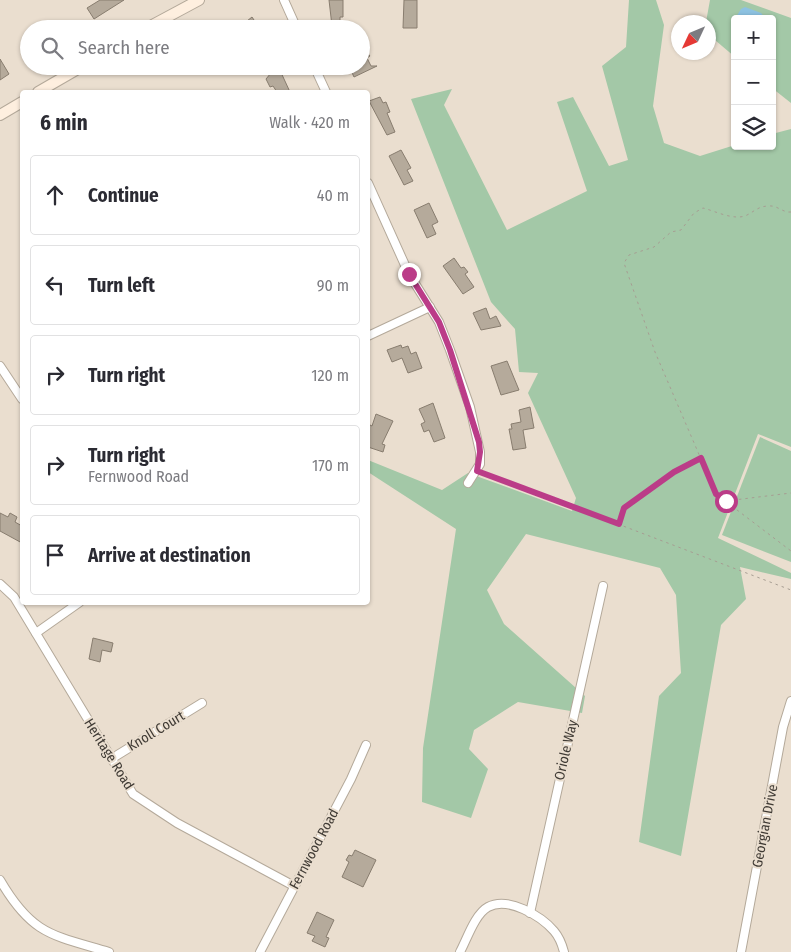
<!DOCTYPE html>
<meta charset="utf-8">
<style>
body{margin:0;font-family:"Fira Sans Condensed",sans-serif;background:#f2f2f3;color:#2b2b33}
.controls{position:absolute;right:15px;top:15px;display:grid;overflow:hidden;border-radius:5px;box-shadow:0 1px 4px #0004}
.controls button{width:45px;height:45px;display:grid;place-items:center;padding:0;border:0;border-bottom:1px solid #e1e1e2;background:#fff;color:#2b2b33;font:25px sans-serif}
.compass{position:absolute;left:671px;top:15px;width:45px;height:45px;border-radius:50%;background:#fff;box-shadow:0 1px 4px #0004;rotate:226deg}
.stop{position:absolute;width:15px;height:15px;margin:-11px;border:4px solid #bb3c88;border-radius:50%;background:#fff}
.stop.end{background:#bb3c88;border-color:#fff;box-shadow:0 1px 5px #0008}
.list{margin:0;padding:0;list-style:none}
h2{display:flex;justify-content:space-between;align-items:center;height:65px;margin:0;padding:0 20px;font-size:21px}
h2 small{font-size:16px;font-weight:400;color:#7c7c81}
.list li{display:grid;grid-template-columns:32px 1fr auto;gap:15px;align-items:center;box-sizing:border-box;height:80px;margin:0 10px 10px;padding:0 10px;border:1px solid #e1e1e2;border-radius:5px}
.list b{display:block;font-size:19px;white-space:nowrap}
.list p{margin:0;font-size:16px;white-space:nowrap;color:#7c7c81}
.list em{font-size:16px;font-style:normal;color:#7c7c81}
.icon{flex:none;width:28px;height:28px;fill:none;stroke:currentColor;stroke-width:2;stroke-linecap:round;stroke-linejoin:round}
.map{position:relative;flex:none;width:791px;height:952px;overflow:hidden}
.search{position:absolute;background:#fff;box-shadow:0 1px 4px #0004;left:20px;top:20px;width:350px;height:55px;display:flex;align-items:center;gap:12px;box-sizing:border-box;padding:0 18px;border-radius:28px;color:#7c7c81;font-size:19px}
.panel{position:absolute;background:#fff;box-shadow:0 1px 4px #0004;left:20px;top:90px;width:350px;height:515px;border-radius:5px}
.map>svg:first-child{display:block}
.green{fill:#a3c8a7}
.water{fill:#8dc2e1}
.building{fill:#b5aa9b;stroke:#887d6f}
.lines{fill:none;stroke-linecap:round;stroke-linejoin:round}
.minor-casing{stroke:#b4a99a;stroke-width:10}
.secondary-casing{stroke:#b4a99a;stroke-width:12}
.path{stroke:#a69d92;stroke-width:1;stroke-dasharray:2.5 4;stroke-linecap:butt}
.minor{stroke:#fff;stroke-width:8}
.secondary{stroke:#feefdf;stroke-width:10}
.route{stroke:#bb3c88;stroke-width:6}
.labels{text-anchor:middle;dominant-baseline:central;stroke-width:4;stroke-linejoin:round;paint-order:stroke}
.street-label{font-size:14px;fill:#403b35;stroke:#eadecf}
</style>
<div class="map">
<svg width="791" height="952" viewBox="0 0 791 952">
<rect width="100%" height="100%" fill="#eadecf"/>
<!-- green -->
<g class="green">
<polygon points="629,0 656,0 664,25 653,106 664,143 700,156 735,145 772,146 772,134 791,129 791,447 758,434 718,538 791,573 791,579 740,567 746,599 721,625 681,856 639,842 659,696 681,673 676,595 660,568 526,534 487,590 504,624 585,696 582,713 518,702 474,730 469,749 488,769 471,818 422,802 423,748 456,529 368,472 368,460 442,490 468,473 572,511 576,498 528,393 538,373 519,372 515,329 491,302 411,99 452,89 444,105 507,230 587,191 557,102 573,97 609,166 628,160 602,66 626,47"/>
<polygon points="710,0 741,0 791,18 791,103 772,88 772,19 735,19 735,57 709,35 708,22 706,22"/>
<polygon points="760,437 791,451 791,562 722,535"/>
</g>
<!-- water -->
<polygon class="water" points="745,7 761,13 766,19 735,19 741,9"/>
<!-- building -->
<g class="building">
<polygon points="100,0 124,0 94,19 87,8"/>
<polygon points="329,0 343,0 343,17 340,17 340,26 332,26"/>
<polygon points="404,0 417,0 417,28 403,28"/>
<polygon points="252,17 260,29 237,29"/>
<polygon points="361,46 370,56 367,58 371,66 377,66 354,77 349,66 361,66"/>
<polygon points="0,59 9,74 0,80"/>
<polygon points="273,66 278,66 290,92 277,92 273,86 270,87 266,79 271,73 269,68"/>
<polygon points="380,97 383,103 386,102 390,112 387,113 395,132 387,135 369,101"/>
<polygon points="401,150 411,168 407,170 413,181 404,185 389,156"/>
<polygon points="429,203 438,222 432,225 436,234 427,238 414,210"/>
<polygon points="454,258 461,268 464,267 468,272 465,274 474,287 463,294 443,266"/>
<polygon points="486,308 490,319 496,316 501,326 481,330 473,313"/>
<polygon points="401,345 402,348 408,346 411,354 416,352 422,368 408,373 402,358 392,362 387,350"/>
<polygon points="507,361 519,390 501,395 491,366"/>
<polygon points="433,403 445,438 434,442 429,430 424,432 421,424 425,422 419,409"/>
<polygon points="530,407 534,428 523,430 526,448 513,450 509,429 512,429 511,424 521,422 519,410"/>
<polygon points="376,414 393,421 382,444 385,445 383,452 368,447 368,424 372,426"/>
<polygon points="0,513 8,517 10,513 17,517 15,522 22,526 22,543 0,531"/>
<polygon points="93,638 113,643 111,652 102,650 100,662 89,659"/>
<polygon points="355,850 376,860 363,887 342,877 349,862 346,860 349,855 352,856"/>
<polygon points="317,912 334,920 326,937 329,938 325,947 312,941 315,936 307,933"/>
</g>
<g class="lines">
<!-- minor casing -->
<g class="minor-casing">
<g id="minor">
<polyline points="284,0 297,29"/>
<polyline points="314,66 326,92"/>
<polyline points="368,183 409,274 439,322 450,350 470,407 480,452 480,464 468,483"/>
<polyline points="368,336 430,307"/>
<polyline points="0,366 22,399"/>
<polyline points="0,584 14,597 133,794 177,823 294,886"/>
<polyline points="36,633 80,602"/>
<polyline points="111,759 202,703"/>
<path d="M0,880C32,935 52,935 109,952"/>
<polyline points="530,913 603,586"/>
<polyline points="260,952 351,779 366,745"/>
<path d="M460,952C467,939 475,914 488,907C508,896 541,916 554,931C560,938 562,944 564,952"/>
<polyline points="741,952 783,727 791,701"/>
</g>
</g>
<!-- secondary casing -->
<g class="secondary-casing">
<g id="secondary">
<polyline points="145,29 199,0"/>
<polyline points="38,92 83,66"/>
<polyline points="0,115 22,102"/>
</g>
</g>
<!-- path -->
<g class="path">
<path d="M791,212C783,213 777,205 769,206C758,206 754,212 745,216C732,220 715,211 703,208L694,213L681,230L671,232L654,247L629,255L624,263L655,352L716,494L791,551"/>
<polyline points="484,473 791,590"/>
<polyline points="726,501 791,493"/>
<polyline points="619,524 624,508 675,472 700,458"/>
</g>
<!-- minor -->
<use href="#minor" class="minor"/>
<!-- secondary -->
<use href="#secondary" class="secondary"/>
</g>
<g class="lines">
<!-- route -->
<polyline class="route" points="409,274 439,322 450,350 479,442 480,452 477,471 619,524 624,508 674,472 701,458 716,494 726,501"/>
</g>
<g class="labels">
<!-- street labels -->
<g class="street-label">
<text transform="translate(156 731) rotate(-31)">Knoll Court</text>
<text transform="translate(566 750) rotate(-77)">Oriole Way</text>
<text transform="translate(109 754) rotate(58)">Heritage Road</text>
<text transform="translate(765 826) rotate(-79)">Georgian Drive</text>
<text transform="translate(314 849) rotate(-62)">Fernwood Road</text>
</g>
</g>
</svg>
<div class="controls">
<button>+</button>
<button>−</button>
<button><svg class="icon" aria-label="layers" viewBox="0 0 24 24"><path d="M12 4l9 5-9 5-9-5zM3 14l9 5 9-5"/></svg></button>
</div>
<svg class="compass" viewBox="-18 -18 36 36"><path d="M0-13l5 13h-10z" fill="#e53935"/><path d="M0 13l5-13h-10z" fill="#7c7c81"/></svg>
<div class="stop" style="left:726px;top:501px"></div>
<div class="stop end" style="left:409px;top:274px"></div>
<div class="search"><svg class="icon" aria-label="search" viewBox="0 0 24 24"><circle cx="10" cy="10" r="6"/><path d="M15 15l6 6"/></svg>Search here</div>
<section class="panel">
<h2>6 min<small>Walk · 420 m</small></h2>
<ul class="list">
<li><svg class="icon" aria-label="ahead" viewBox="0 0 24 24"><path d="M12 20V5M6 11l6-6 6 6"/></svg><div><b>Continue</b></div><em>40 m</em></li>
<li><svg class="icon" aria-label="left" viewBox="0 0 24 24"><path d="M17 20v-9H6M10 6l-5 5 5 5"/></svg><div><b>Turn left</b></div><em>90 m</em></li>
<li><svg class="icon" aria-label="right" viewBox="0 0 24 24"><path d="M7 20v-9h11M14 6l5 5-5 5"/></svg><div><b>Turn right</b></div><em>120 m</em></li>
<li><svg class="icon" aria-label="right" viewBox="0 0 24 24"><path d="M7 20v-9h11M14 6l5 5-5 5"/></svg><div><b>Turn right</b><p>Fernwood Road</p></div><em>170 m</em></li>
<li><svg class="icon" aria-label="arrive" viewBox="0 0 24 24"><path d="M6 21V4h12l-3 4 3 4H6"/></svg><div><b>Arrive at destination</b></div></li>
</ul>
</section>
</div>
